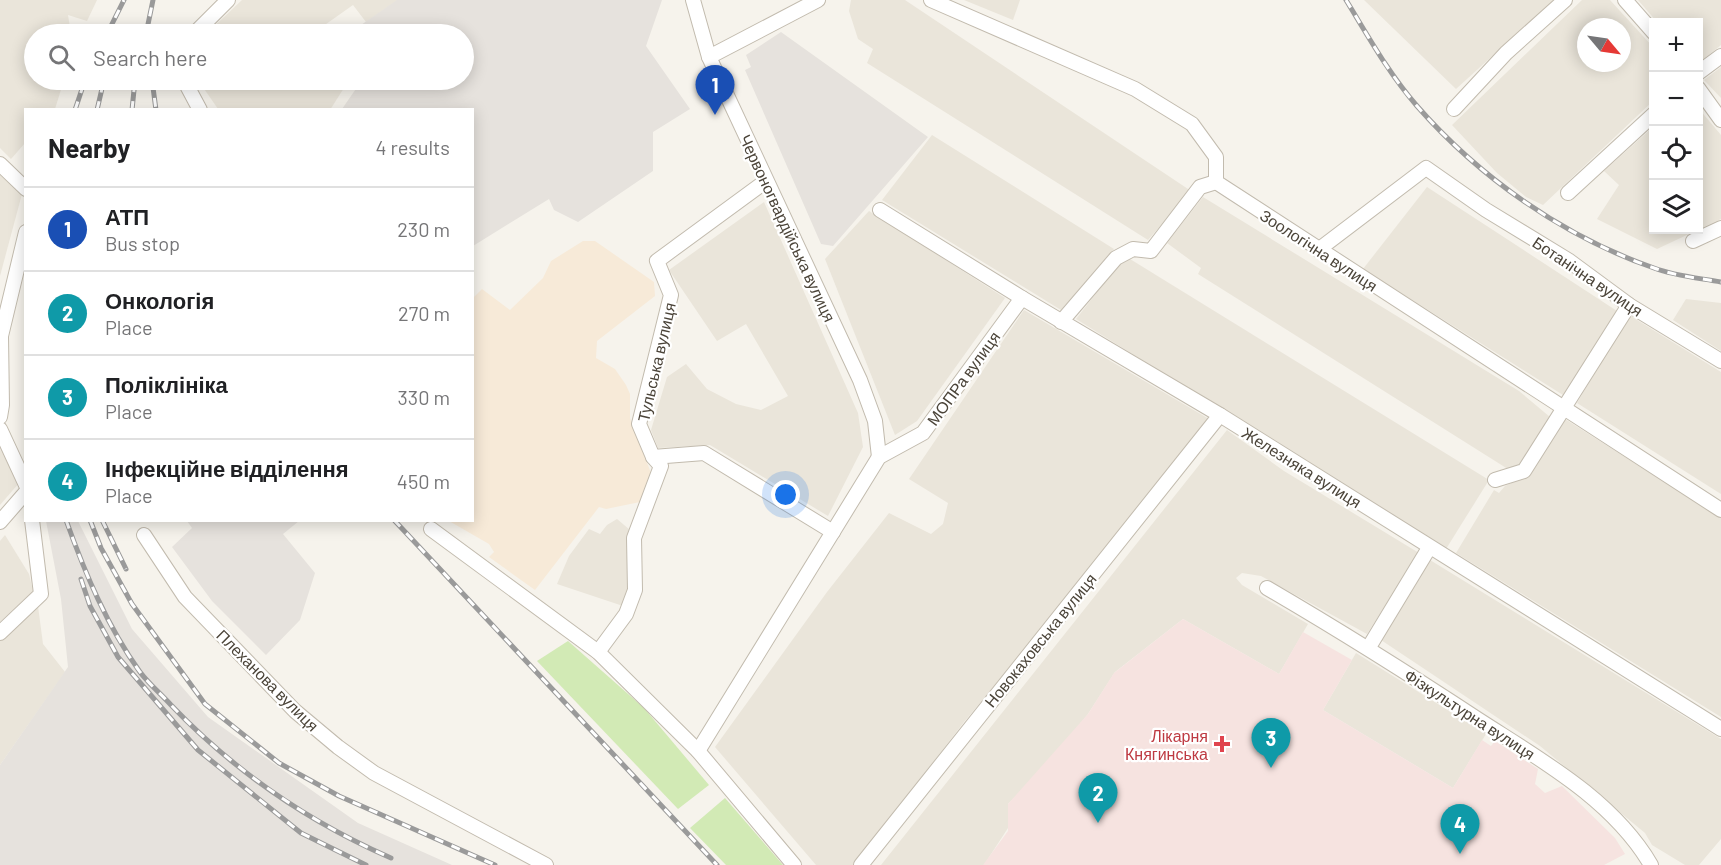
<!DOCTYPE html>
<meta charset="utf-8">
<style>
body{margin:0;font-family:Barlow,sans-serif;background:#f6f6f6;color:#202124}
.controls{position:absolute;right:18px;top:18px;display:grid;overflow:hidden;border-radius:0px;box-shadow:0 3px 15px #0003}
.controls button{width:54px;height:54px;display:grid;place-items:center;padding:0;border:0;border-bottom:2px solid #e0e0e0;background:#fff;color:#202124;font:30px sans-serif}
.compass{position:absolute;left:1577px;top:18px;width:54px;height:54px;border-radius:50%;background:#fff;box-shadow:0 3px 15px #0003;rotate:119deg}
.you{position:absolute;left:786px;top:495px;width:21px;height:21px;margin:-15px;border:4px solid #fff;border-radius:50%;background:#1a73e8;box-shadow:0 0 0 9px #1a73e833}
.badge{display:grid;place-items:center;width:39px;height:39px;border-radius:50%;background:#fc3f1d;color:#fff;font-size:20px;font-weight:700}
.pin{position:absolute;translate:-50% -50px;filter:drop-shadow(0 2px 3px #0008)}
.pin::after{content:'';position:absolute;top:32px;width:21px;height:18px;background:inherit;clip-path:polygon(0 0,100% 0,50% 100%)}
.list{margin:0;padding:0;list-style:none}
h2{display:flex;justify-content:space-between;align-items:center;height:78px;margin:0;padding:0 24px;font-size:26px}
h2 small{font-size:20px;font-weight:400;color:#757577}
.list li{display:grid;grid-template-columns:39px 1fr auto;gap:18px;align-items:center;box-sizing:border-box;height:84px;padding:0 24px;border-top:2px solid #e0e0e0}
.list b{display:block;font-size:22px;white-space:nowrap}
.list p{margin:0;font-size:20px;white-space:nowrap;color:#757577}
.list em{font-size:20px;font-style:normal;color:#757577}
.icon{flex:none;width:33px;height:33px;fill:none;stroke:currentColor;stroke-width:2;stroke-linecap:round;stroke-linejoin:round}
.map{position:relative;flex:none;width:1721px;height:865px;overflow:hidden}
.search{position:absolute;background:#fff;box-shadow:0 3px 15px #0003;left:24px;top:24px;width:450px;height:66px;display:flex;align-items:center;gap:15px;box-sizing:border-box;padding:0 21px;border-radius:33px;color:#757577;font-size:22px}
.panel{position:absolute;background:#fff;box-shadow:0 3px 15px #0003;left:24px;top:108px;width:450px;height:414px;border-radius:0px}
.map>svg:first-child{display:block}
.residential{fill:#eae5da;fill-rule:evenodd}
.commercial{fill:#f7ead8}
.industrial{fill:#e6e2dd}
.medical{fill:#f6e3e0}
.park{fill:#d2eab5}
.lines{fill:none;stroke-linecap:round;stroke-linejoin:round}
.minor-casing{stroke:#c2bbae;stroke-width:16}
.minor{stroke:#fff;stroke-width:14}
.rail-casing{stroke:#9a9a9a;stroke-width:5}
.rail{stroke:#fff;stroke-width:3;stroke-dasharray:9;stroke-linecap:butt}
.health-dot{fill:#e0444e;stroke:#fff;stroke-width:2}
.labels{text-anchor:middle;dominant-baseline:central;stroke-width:4.5;stroke-linejoin:round;paint-order:stroke}
.street-label{font-size:16px;fill:#4b4439;stroke:#fff}
.health-label{font-size:16px;fill:#be3a42;stroke:#fff;text-anchor:end}
</style>
<div class="map">
<svg width="1721" height="865" viewBox="0 0 1721 865">
<rect width="100%" height="100%" fill="#f6f3ec"/>
<!-- residential -->
<g class="residential">
<polygon points="0,0 97,0 87,21 68,15 71,34 34,34 34,80 64,80 55,109 26,110 25,143 11,159 0,148"/>
<polygon points="242,0 398,0 366,22 353,5 312,34 206,34"/>
<polygon points="851,0 905,0 1191,191 1148,240 867,63 873,49 858,39 849,11"/>
<polygon points="964,0 1020,0 1013,20"/>
<polygon points="1364,0 1554,0 1456,89"/>
<path d="M1582,0H1610L1653,47V101L1543,205L1526,197L1497,173L1452,125ZM1586,27H1622V63H1586Z"/>
<polygon points="1638,0 1721,0 1721,45 1699,63 1698,22 1657,22"/>
<polygon points="1721,67 1721,98 1704,80"/>
<polygon points="198,80 349,80 330,110 218,109"/>
<polygon points="1699,109 1721,135 1721,219 1657,249 1597,219 1619,185 1604,171 1653,127 1654,230 1698,230"/>
<polygon points="932,135 1114,249 1061,310 882,200"/>
<polygon points="0,173 22,194 0,276"/>
<polygon points="1427,187 1617,311 1563,395 1363,269"/>
<polygon points="1203,197 1519,391 1550,417 1519,468 1511,471 1198,274 1201,268 1167,243"/>
<polygon points="764,202 858,413 863,447 828,516 710,445 658,448 651,430 667,377 686,364 707,389 736,404 761,410 788,396 746,324 717,341 669,270"/>
<polygon points="869,211 1005,298 917,421 895,435 825,259"/>
<polygon points="1130,259 1489,480 1446,549 1076,319 1119,264"/>
<polygon points="1686,299 1721,303 1721,351 1673,320"/>
<polygon points="1024,310 1209,419 1151,489 1062,605 964,722 854,865 816,865 715,747 827,592 889,513 931,534 943,524 948,503 909,479"/>
<polygon points="1629,315 1721,372 1721,494 1577,403"/>
<polygon points="1565,419 1721,518 1721,717 1456,553 1494,490 1499,493 1505,486 1528,475"/>
<polygon points="1227,430 1284,471 1419,553 1367,634 1261,576 1242,573 1236,578 1242,585 1308,624 1279,674 1183,619 1115,672 1088,714 1048,763 1008,804 1008,828 984,865 881,865"/>
<polygon points="0,449 19,483 0,505"/>
<polygon points="617,519 630,530 629,585 623,606 557,584 569,556 589,529 600,534 607,525"/>
<polygon points="5,535 29,574 33,591 0,622 0,541"/>
<polygon points="1430,560 1721,739 1721,839 1699,865 1685,865 1652,845 1645,833 1540,746 1381,640"/>
<polygon points="38,606 43,644 65,672 0,765 0,641"/>
<polygon points="1356,653 1486,734 1453,788 1323,710"/>
</g>
<!-- commercial -->
<polygon class="commercial" points="583,241 595,241 654,282 655,296 597,341 596,358 615,369 626,385 630,394 630,418 651,473 640,502 606,509 599,507 535,590 489,557 494,552 489,544 449,521 472,520 473,298 482,289 510,310 543,278 551,261"/>
<!-- industrial -->
<g class="industrial">
<polygon points="397,0 662,0 646,46 690,109 653,132 653,171 578,222 554,210 549,199 473,246 472,110 342,109 362,80 464,80 464,34 348,34"/>
<polygon points="781,32 928,137 833,246 821,244 745,70 751,67 746,55"/>
<polygon points="46,521 78,521 132,629 208,717 358,823 452,865 0,865 0,765 68,667 61,599"/>
<polygon points="187,521 299,521 283,534 315,573 300,620 266,655 212,601 172,547 192,528"/>
</g>
<!-- medical -->
<polygon class="medical" points="1183,619 1279,674 1303,632 1352,660 1323,710 1453,788 1482,740 1491,746 1495,741 1538,769 1535,784 1545,793 1562,786 1615,838 1625,854 1604,865 983,865 1008,831 1008,804 1088,714 1114,673"/>
<!-- park -->
<g class="park">
<polygon points="568,641 644,708 709,785 678,809 537,661"/>
<polygon points="725,798 783,865 784,865 726,865 690,828"/>
</g>
<g class="lines">
<!-- minor casing -->
<g class="minor-casing">
<g id="minor">
<polyline points="693,0 709,57 860,380 875,421 879,457"/>
<polyline points="931,0 1135,89 1192,124 1216,157 1216,182 1721,510"/>
<polyline points="1625,0 1654,33"/>
<polyline points="194,34 228,0"/>
<polyline points="709,57 818,0"/>
<polyline points="1698,73 1721,56"/>
<polyline points="184,80 200,110"/>
<polyline points="1698,88 1721,120"/>
<polyline points="1454,109 1506,53 1565,0"/>
<polyline points="0,164 26,189"/>
<polyline points="1568,193 1654,114"/>
<polyline points="880,210 1022,298 1220,415 1721,729"/>
<polyline points="1693,241 1721,228"/>
<polyline points="1318,250 1426,168 1486,210 1568,260 1629,305 1721,361"/>
<polyline points="1061,322 1116,258 1133,249 1151,251 1200,187 1216,182"/>
<polyline points="0,417 2,405 1,336 26,232"/>
<polyline points="0,429 26,485"/>
<polyline points="653,457 704,453 833,532"/>
<polyline points="1495,480 1524,471 1629,305"/>
<polyline points="0,522 26,492"/>
<polyline points="431,529 598,652 698,751 794,865"/>
<polyline points="144,535 185,597 295,711 338,747 374,773 546,865"/>
<path d="M1267,588C1339,630 1409,674 1479,720C1541,760 1613,800 1651,865"/>
<polyline points="0,633 41,594 32,520"/>
<polyline points="1369,647 1429,548"/>
<polyline points="598,652 626,614 635,590 634,538 661,466 653,457 639,424 671,295 657,261 766,181"/>
<polyline points="698,751 879,457 923,433 1022,298"/>
<polyline points="861,865 1220,415"/>
</g>
</g>
<!-- minor -->
<use href="#minor" class="minor"/>
<!-- rail casing -->
<g class="rail-casing">
<g id="rail">
<path d="M1346,0C1368,36 1389,74 1417,106C1479,177 1564,237 1654,268C1675,276 1699,278 1721,282"/>
<polyline points="107,34 124,0"/>
<polyline points="146,34 153,0"/>
<polyline points="152,80 156,110"/>
<polyline points="75,110 85,80"/>
<polyline points="97,110 104,80"/>
<polyline points="132,110 135,80"/>
<path d="M66,520C85,573 107,626 140,672C149,684 161,694 171,705C233,770 309,822 391,858"/>
<polyline points="90,520 101,548 132,604 205,704 279,763 339,796 495,865"/>
<polyline points="102,520 126,569"/>
<polyline points="394,520 717,865"/>
<polyline points="81,579 90,606 118,657 198,750 301,833 366,865"/>
</g>
</g>
<!-- rail -->
<use href="#rail" class="rail"/>
</g>
<!-- markers -->
<path class="health-dot" d="M1219 735h6v6h6v6h-6v6h-6v-6h-6v-6h6z"/>
<g class="labels">
<!-- street labels -->
<g class="street-label">
<text transform="translate(788 228) rotate(65)">Червоногвардійська вулиця</text>
<text transform="translate(1319 250) rotate(33)">Зоологічна вулиця</text>
<text transform="translate(1588 276) rotate(34)">Ботанічна вулиця</text>
<text transform="translate(656 362) rotate(-77)">Тульська вулиця</text>
<text transform="translate(963 378) rotate(-54)">МОПРа вулиця</text>
<text transform="translate(1302 467) rotate(32)">Железняка вулиця</text>
<text transform="translate(1040 640) rotate(-51)">Новокаховська вулиця</text>
<text transform="translate(268 680) rotate(45)">Плеханова вулиця</text>
<text transform="translate(1470 714) rotate(33)">Фізкультурна вулиця</text>
</g>
<!-- health labels -->
<g class="health-label">
<text x="1208" y="735">Лікарня<tspan x="1208" dy="18">Княгинська</tspan></text>
</g>
</g>
</svg>
<div class="controls">
<button>+</button>
<button>−</button>
<button><svg class="icon" aria-label="locate" viewBox="0 0 24 24"><circle cx="12" cy="12" r="6"/><path d="M12 2v4M12 18v4M2 12h4M18 12h4"/></svg></button>
<button><svg class="icon" aria-label="layers" viewBox="0 0 24 24"><path d="M12 4l9 5-9 5-9-5zM3 14l9 5 9-5"/></svg></button>
</div>
<svg class="compass" viewBox="-18 -18 36 36"><path d="M0-13l5 13h-10z" fill="#e53935"/><path d="M0 13l5-13h-10z" fill="#757577"/></svg>
<div class="you"></div>
<div class="pin badge" style="left:715px;top:115px;background:#1a4fb4">1</div>
<div class="pin badge" style="left:1098px;top:823px;background:#0f9aa8">2</div>
<div class="pin badge" style="left:1271px;top:768px;background:#0f9aa8">3</div>
<div class="pin badge" style="left:1460px;top:854px;background:#0f9aa8">4</div>
<div class="search"><svg class="icon" aria-label="search" viewBox="0 0 24 24"><circle cx="10" cy="10" r="6"/><path d="M15 15l6 6"/></svg>Search here</div>
<section class="panel">
<h2>Nearby<small>4 results</small></h2>
<ul class="list">
<li><span class="badge" style="background:#1a4fb4">1</span><div><b>АТП</b><p>Bus stop</p></div><em>230 m</em></li>
<li><span class="badge" style="background:#0f9aa8">2</span><div><b>Онкологія</b><p>Place</p></div><em>270 m</em></li>
<li><span class="badge" style="background:#0f9aa8">3</span><div><b>Поліклініка</b><p>Place</p></div><em>330 m</em></li>
<li><span class="badge" style="background:#0f9aa8">4</span><div><b>Інфекційне відділення</b><p>Place</p></div><em>450 m</em></li>
</ul>
</section>
</div>
